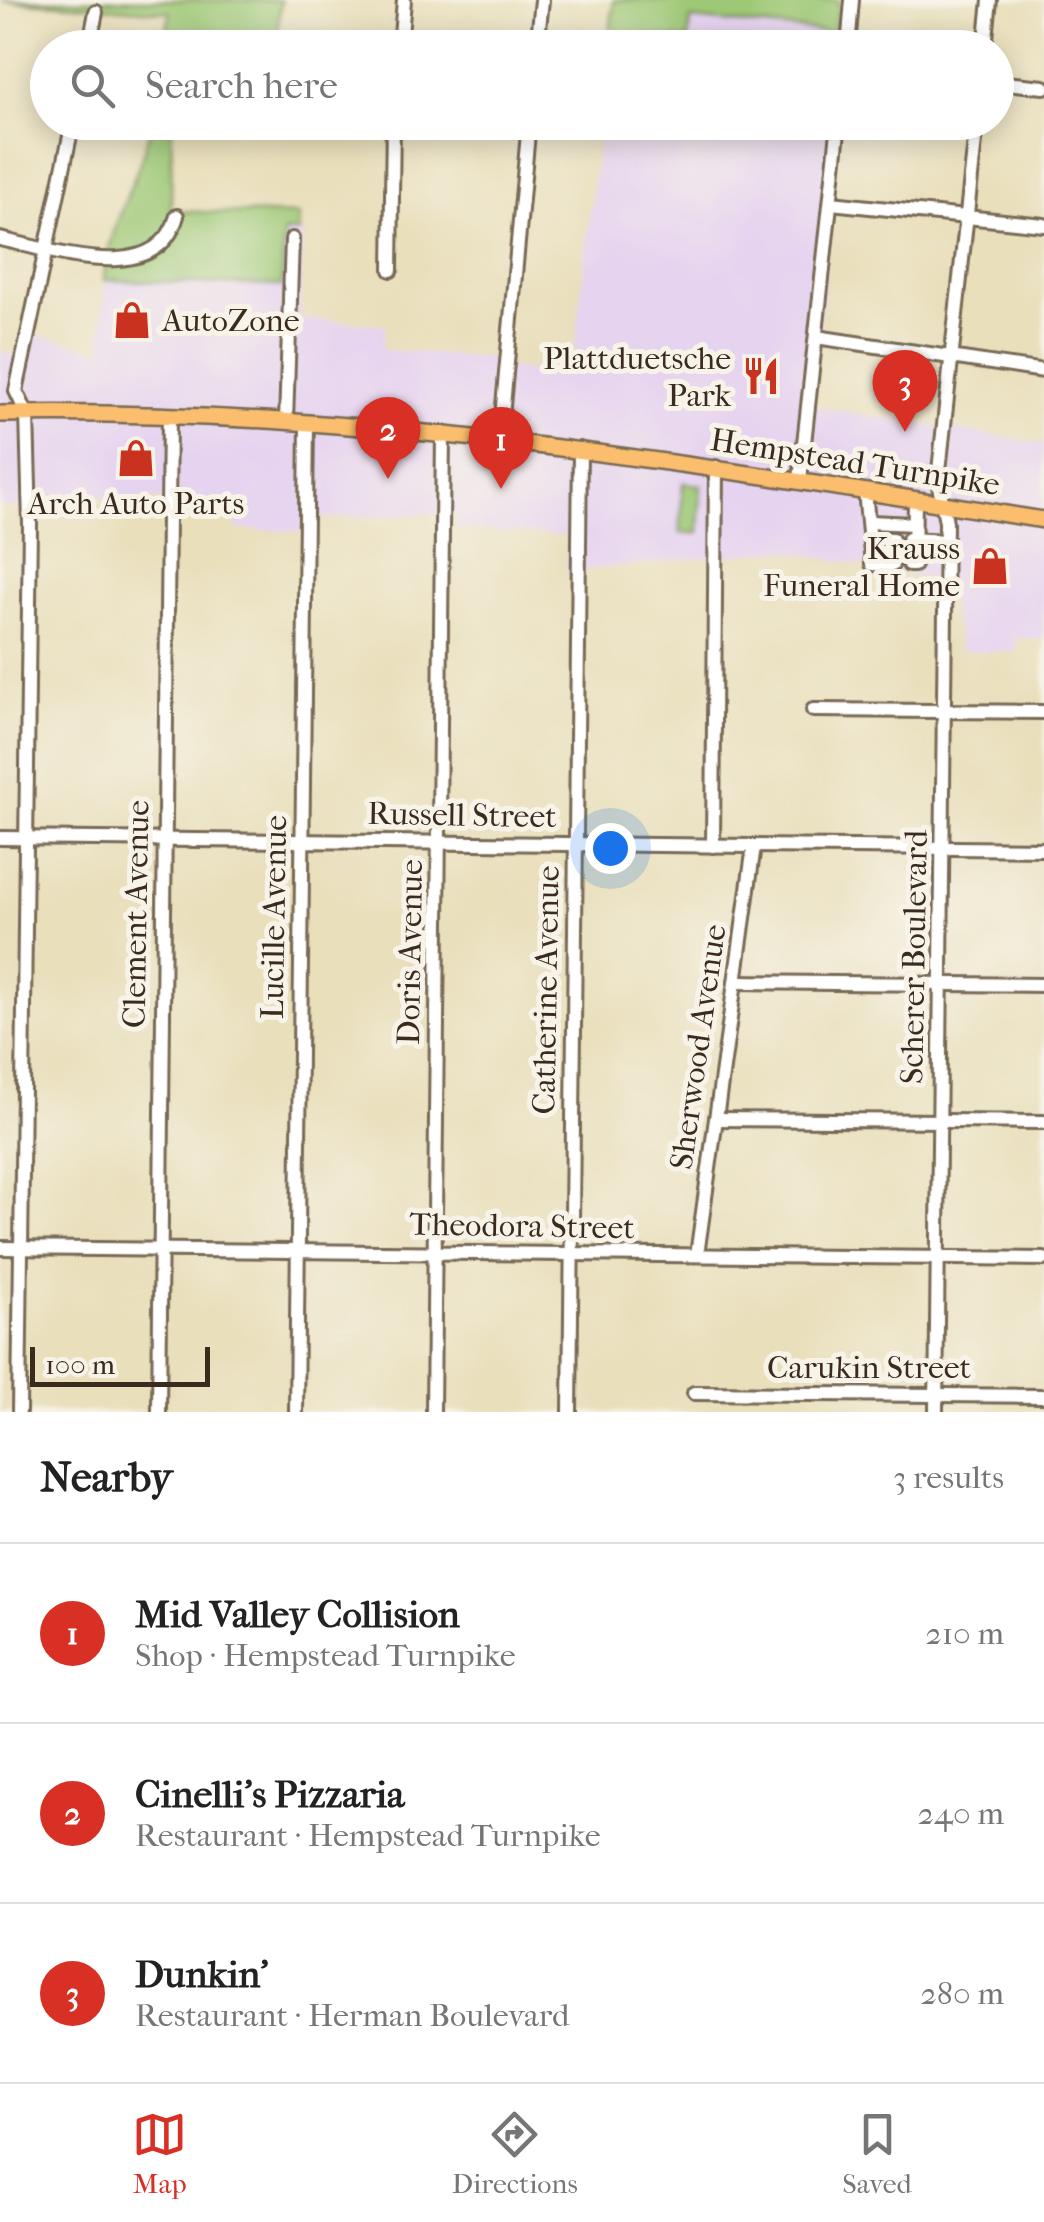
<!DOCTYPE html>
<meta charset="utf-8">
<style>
body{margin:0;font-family:"IM FELL French Canon",serif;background:#f6f6f6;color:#222}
.scale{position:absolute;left:30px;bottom:25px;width:180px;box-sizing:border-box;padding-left:10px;border:5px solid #3b2a1e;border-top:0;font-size:28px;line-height:35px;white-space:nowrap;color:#3b2a1e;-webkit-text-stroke:8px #f7f3e8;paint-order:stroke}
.you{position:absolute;left:610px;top:848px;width:35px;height:35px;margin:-25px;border:8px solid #fff;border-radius:50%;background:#1a73e8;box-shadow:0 0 0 15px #1a73e833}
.badge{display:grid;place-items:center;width:65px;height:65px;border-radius:50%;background:#d93025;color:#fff;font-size:32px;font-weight:700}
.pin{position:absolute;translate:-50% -82px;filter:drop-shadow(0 2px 5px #0008)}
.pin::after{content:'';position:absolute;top:52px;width:35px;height:30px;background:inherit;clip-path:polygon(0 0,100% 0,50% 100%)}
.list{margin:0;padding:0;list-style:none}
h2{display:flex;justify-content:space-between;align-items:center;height:130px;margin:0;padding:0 40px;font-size:42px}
h2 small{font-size:32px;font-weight:400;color:#767676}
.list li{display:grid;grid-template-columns:65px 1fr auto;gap:30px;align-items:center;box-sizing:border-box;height:180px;padding:0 40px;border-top:2px solid #e0e0e0}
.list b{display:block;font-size:38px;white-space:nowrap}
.list p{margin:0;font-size:32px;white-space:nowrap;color:#767676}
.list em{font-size:32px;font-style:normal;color:#767676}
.icon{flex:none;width:55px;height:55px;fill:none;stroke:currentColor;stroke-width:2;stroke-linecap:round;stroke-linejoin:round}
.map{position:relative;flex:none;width:1044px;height:1412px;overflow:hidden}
.search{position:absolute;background:#fff;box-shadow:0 5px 25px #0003;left:30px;right:30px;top:30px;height:110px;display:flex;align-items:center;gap:25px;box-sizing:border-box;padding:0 35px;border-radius:55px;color:#767676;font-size:38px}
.sheet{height:670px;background:#fff}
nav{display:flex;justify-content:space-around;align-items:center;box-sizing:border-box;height:140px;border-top:2px solid #e0e0e0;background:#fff;font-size:28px;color:#767676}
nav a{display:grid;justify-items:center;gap:5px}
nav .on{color:#d93025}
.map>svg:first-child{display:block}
.built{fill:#e6d3f0}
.green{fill:#9dc875;stroke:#6c794a;stroke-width:2.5}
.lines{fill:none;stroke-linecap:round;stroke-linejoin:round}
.minor-casing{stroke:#786955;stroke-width:18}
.major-casing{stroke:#786955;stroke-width:20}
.minor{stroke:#fff;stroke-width:12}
.major{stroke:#fbbe6e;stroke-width:15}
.labels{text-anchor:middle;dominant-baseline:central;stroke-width:10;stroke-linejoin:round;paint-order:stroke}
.poi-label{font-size:32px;fill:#3b2a1e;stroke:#f7f3e8;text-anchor:end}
.street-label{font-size:32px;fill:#3b2a1e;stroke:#f7f3e8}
</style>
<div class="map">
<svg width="1044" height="1412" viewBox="0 0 1044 1412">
<rect width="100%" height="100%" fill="#f7f3e8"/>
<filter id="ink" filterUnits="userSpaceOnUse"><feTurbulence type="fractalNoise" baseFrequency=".01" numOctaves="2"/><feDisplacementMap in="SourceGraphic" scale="20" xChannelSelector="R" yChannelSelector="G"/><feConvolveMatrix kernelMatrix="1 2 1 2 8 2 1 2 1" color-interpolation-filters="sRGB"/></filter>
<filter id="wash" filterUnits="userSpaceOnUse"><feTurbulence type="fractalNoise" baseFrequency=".0048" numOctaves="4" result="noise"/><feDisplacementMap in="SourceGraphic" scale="40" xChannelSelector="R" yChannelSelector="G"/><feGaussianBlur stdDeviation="2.25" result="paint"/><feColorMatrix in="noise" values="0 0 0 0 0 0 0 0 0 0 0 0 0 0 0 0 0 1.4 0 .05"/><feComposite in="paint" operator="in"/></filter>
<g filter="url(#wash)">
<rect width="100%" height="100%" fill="#e9dfbb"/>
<!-- built -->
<g class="built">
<polygon points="690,19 849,34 847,47 608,48 610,32 687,40"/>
<polygon points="600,123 840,123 812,406 1044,444 1044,639 1015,638 1016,652 961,651 945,581 781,550 566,572 567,536 458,529 455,513 309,519 307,532 236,529 236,512 171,510 170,500 28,495 27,507 0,507 0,352 22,355 28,333 102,351 104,280 281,286 284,231 303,232 300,318 385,325 383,350 505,359 505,368 572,374"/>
</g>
<!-- green -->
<g class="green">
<polygon points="0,0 281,0 276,47 164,48 170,12"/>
<polygon points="614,0 839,0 835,33 691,19 688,40 610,32"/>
<path d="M151,123H172L171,211L298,215L299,232H284L282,286L104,280C106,231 141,176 151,123Z"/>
<polygon points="683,483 701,485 699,533 680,533"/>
</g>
</g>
<g filter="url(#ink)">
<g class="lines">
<!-- minor casing -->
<g class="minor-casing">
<g id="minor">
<polyline points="89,48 96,12"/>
<polyline points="400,48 404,0"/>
<polyline points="537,48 542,0"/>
<polyline points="848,48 852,0"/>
<polyline points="985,48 990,0"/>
<polyline points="996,82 1044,87"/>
<polyline points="831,203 1044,225"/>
<path d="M0,239C52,250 157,289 177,216"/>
<polyline points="391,270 393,122"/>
<polyline points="816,337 1044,371"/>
<polyline points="286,422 292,239"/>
<polyline points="500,439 529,122"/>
<polyline points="800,480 839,122"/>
<polyline points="865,491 872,564 892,565"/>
<polyline points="870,522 914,524"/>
<polyline points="871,538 892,539"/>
<polyline points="909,539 946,541"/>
<polyline points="871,552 892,552"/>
<polyline points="909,565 914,565 915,499"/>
<polyline points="813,710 1044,712"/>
<polyline points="0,838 1044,849"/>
<polyline points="713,846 716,467"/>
<polyline points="735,982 1044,985"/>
<polyline points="716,1119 1044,1122"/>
<polyline points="0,1248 1044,1259"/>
<polyline points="697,1255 754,846"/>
<polyline points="694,1393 1044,1396"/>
<polyline points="19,1412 30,524 27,414 16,391 73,122"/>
<polyline points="159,1412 169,416"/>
<polyline points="296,1412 307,423"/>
<polyline points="433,1412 443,433"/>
<polyline points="570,1412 580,449"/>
<polyline points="936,1412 946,522 938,480 977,122"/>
</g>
</g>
<!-- major casing -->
<g class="major-casing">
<path id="major" d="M0,414C352,407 698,465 1044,520"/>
</g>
<!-- minor -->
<use href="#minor" class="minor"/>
<!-- major -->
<use href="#major" class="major"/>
</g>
</g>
<!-- icons -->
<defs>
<g id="shop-bare" transform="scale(3)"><path d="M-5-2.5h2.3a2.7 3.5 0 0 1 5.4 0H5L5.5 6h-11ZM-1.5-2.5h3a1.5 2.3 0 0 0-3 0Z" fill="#c8321e" stroke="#f7f3e8" stroke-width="2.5" paint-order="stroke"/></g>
<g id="restaurant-bare" transform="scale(3)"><path d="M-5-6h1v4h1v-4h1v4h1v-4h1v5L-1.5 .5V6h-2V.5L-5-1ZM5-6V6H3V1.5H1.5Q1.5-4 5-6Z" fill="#c8321e" stroke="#f7f3e8" stroke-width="2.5" paint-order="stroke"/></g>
</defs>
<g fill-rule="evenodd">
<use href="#shop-bare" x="132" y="320"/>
<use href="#restaurant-bare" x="761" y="376"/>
<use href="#shop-bare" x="136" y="458"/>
<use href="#shop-bare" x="990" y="566"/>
</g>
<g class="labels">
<!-- poi labels -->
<g class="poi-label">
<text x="162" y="320" text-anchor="start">AutoZone</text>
<text x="731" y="358">Plattduetsche<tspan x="731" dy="37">Park</tspan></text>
<text x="136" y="503" text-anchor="middle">Arch Auto Parts</text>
<text x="960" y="548">Krauss<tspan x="960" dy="37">Funeral Home</tspan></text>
</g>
<!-- street labels -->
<g class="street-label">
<text transform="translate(855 462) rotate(9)">Hempstead Turnpike</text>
<text transform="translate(462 815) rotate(1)">Russell Street</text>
<text transform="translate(136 914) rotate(-89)">Clement Avenue</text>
<text transform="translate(274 917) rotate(-89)">Lucille Avenue</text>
<text transform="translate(410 952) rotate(-89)">Doris Avenue</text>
<text transform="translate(914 957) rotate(-89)">Scherer Boulevard</text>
<text transform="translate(546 990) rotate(-89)">Catherine Avenue</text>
<text transform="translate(698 1047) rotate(-82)">Sherwood Avenue</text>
<text transform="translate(522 1226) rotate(1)">Theodora Street</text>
<text x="869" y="1367">Carukin Street</text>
</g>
</g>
</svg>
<div class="scale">100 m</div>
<div class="you"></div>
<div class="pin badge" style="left:501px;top:489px">1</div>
<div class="pin badge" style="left:388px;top:479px">2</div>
<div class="pin badge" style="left:905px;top:432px">3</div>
<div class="search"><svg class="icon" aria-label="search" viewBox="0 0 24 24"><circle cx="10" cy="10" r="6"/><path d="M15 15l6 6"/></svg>Search here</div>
</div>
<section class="sheet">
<h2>Nearby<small>3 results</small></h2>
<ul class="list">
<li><span class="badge">1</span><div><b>Mid Valley Collision</b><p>Shop · Hempstead Turnpike</p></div><em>210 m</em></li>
<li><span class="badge">2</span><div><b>Cinelli’s Pizzaria</b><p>Restaurant · Hempstead Turnpike</p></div><em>240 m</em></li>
<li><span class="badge">3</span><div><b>Dunkin'</b><p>Restaurant · Herman Boulevard</p></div><em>280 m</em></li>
</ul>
</section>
<nav>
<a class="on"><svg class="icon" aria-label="map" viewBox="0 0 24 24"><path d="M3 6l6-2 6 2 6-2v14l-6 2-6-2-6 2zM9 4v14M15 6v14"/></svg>Map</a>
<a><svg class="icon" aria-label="directions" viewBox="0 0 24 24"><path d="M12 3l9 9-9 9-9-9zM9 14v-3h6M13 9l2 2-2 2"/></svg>Directions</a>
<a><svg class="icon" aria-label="saved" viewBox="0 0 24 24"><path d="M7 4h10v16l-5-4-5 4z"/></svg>Saved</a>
</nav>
